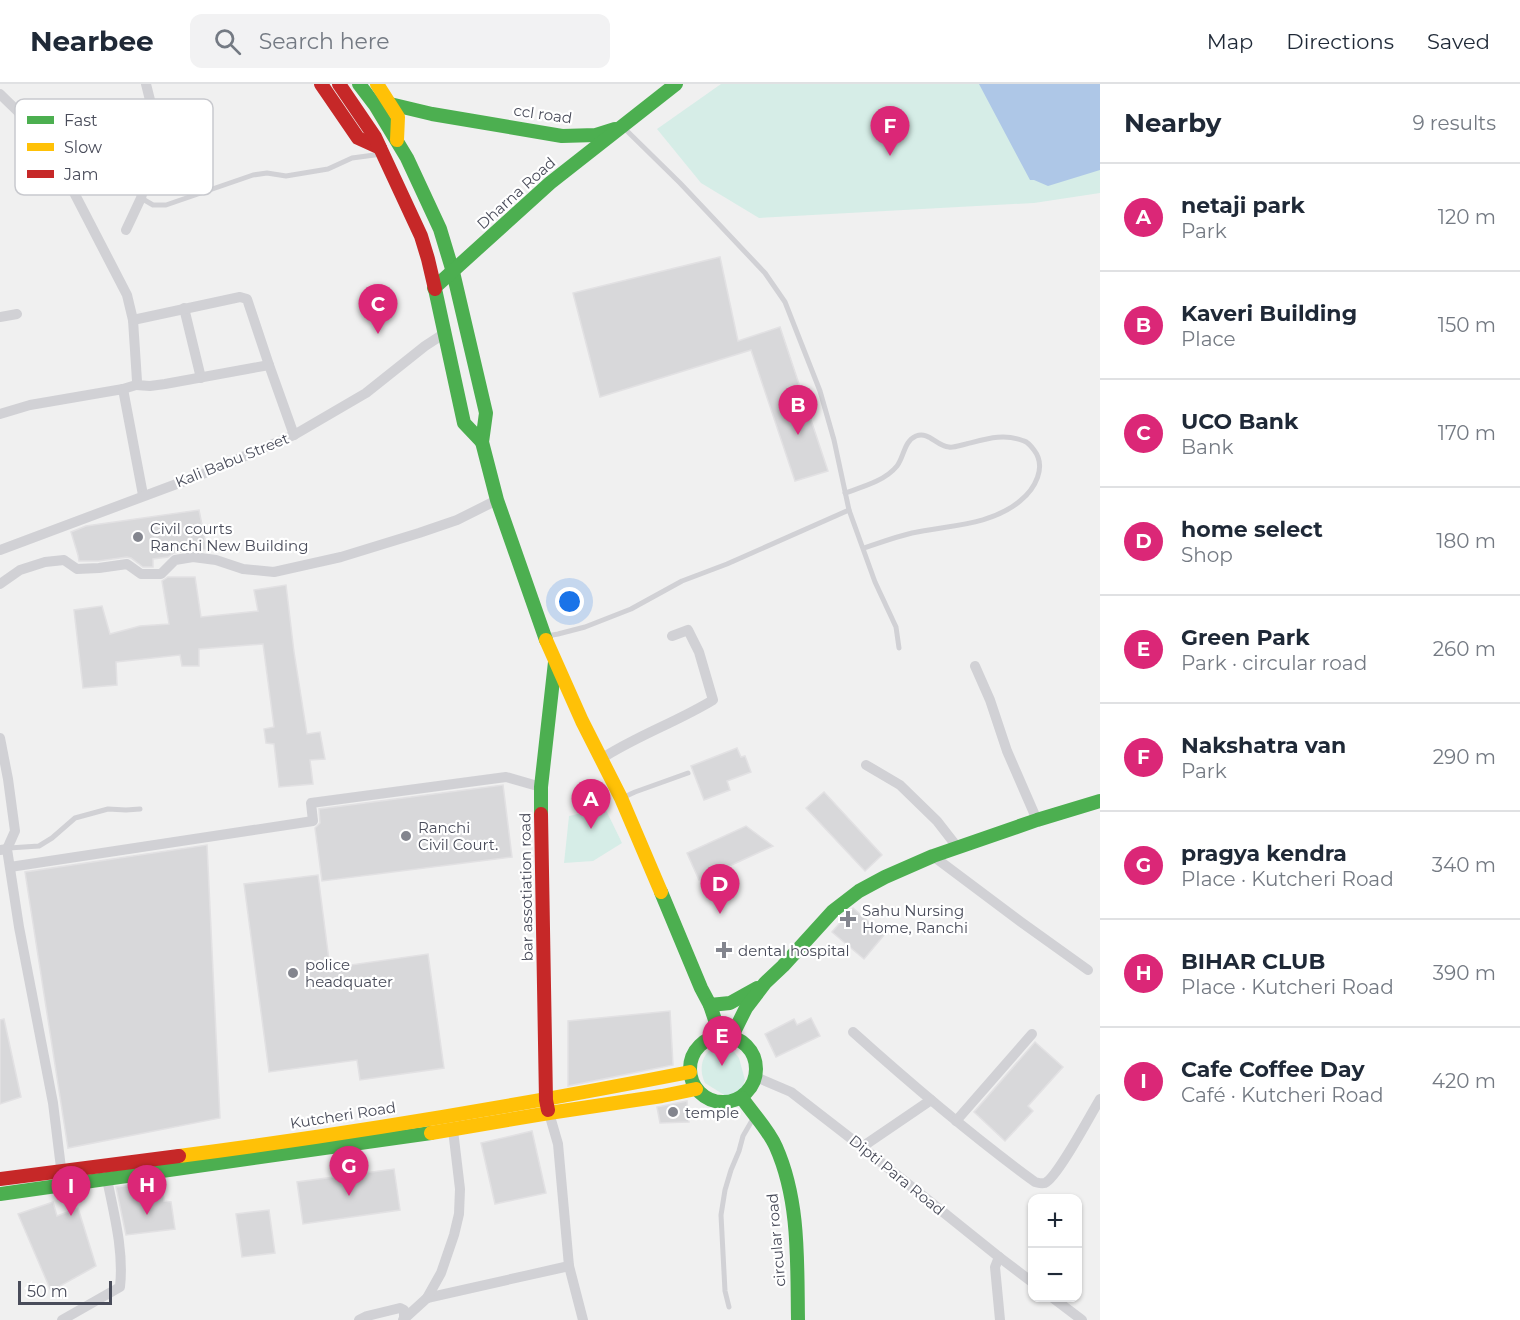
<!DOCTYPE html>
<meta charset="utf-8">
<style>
body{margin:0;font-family:Montserrat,sans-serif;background:#f2f2f3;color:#1f2937}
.controls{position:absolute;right:18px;bottom:18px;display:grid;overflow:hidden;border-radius:12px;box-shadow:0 2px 4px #0004}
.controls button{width:54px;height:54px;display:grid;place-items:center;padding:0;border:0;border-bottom:2px solid #e0e1e3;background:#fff;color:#1f2937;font:30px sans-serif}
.scale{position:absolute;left:18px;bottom:15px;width:94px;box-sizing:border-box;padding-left:6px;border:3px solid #494c5a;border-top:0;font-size:16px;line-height:21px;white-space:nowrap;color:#494c5a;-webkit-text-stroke:4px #fff;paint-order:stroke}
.you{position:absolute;left:570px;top:518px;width:21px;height:21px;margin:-15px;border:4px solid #fff;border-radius:50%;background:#1a73e8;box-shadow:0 0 0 9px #1a73e833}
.badge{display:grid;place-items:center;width:39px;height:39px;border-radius:50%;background:#db2777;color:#fff;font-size:20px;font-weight:700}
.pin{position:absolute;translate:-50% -50px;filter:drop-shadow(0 2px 3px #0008)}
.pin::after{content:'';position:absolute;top:32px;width:21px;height:18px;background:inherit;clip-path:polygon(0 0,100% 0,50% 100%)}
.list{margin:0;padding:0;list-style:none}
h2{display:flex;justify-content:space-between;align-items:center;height:78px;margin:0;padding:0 24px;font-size:26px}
h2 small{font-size:20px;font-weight:400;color:#747a83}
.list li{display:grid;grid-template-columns:39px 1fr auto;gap:18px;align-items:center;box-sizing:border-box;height:108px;padding:0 24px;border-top:2px solid #e0e1e3}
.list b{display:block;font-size:22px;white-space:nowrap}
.list p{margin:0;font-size:20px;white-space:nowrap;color:#747a83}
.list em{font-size:20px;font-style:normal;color:#747a83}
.icon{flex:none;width:33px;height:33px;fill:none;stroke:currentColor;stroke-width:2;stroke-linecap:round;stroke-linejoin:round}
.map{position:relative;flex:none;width:1100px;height:1236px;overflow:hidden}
header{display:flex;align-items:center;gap:36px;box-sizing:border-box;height:84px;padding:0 30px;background:#fff;border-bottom:2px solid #e0e1e3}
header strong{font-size:28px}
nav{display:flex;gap:33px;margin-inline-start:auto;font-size:21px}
.search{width:420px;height:54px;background:#f2f2f3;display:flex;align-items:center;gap:15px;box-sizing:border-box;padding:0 21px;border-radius:12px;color:#747a83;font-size:22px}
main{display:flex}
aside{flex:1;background:#fff}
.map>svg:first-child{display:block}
.green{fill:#d6ede7}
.water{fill:#aec7e7}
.building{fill:#d8d8da;stroke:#e2e1e3;stroke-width:1.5}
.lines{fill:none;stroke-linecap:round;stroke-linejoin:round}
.lane{stroke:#d1d1d5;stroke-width:5}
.street{stroke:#d1d1d5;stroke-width:10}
.fast{stroke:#4caf50;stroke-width:14}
.slow{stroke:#ffc107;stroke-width:14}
.jam{stroke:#c62828;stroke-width:14}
.poi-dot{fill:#83858e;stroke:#fff;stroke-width:2}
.labels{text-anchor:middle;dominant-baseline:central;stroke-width:4.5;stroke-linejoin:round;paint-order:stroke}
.street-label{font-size:15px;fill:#494c5a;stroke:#fff}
.poi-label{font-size:15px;fill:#494c5a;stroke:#fff;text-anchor:start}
.key{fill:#fff;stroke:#c8c9ce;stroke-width:1.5}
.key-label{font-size:16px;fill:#494c5a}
</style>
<header>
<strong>Nearbee</strong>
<div class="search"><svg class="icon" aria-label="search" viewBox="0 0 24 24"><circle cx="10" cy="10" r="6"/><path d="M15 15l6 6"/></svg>Search here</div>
<nav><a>Map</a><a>Directions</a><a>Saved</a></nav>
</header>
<main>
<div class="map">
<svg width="1100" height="1236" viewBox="0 0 1100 1236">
<rect width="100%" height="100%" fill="#f0f0f0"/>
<!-- green -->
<g class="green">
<polygon points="721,0 1100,0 1100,109 1034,119 759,134 701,99 657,45"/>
<polygon points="605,724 622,759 593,777 564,779 569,732"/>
<path d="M727,959L739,974L745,996L739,1011L729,1014L705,999C700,989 700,975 709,967C713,963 722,961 727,959Z"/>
</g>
<!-- water -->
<polygon class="water" points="979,0 1100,0 1100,86 1048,102 1034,96 1030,96"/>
<!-- building -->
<g class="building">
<polygon points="720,173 738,257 780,243 828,387 795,397 751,266 600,313 573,209"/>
<polygon points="199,426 207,466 192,466 174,469 168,473 153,475 153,483 143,483 131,474 127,473 98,477 79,477 78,471 71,448 86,442"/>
<polygon points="168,493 195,493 201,533 258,527 254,506 286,501 294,568 307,650 320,648 325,675 310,676 313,700 279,703 274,660 266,659 264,645 274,643 263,560 199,565 199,582 182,582 180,571 116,578 117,601 83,604 74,526 102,522 110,550 140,542 169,540 162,497"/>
<polygon points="737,664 741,673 745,672 751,688 727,697 730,706 704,716 691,682"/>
<polygon points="503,701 512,773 322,797 315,744 320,739 319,725"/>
<polygon points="824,708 882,771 865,787 806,724"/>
<polygon points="746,742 773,762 699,796 687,769"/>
<polygon points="207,761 220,1034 68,1064 25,788"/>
<polygon points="318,791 330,884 428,870 444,984 360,996 357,976 269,988 244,800"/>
<polygon points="853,824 884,851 864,875 832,848"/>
<polygon points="670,927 673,981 568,1002 568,937"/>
<polygon points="811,934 820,952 776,973 765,950 794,935 797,941"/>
<polygon points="4,935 21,1013 0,1020 0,936"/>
<polygon points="1035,958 1063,983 1028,1022 1033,1027 1005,1057 974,1028"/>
<polygon points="687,1017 689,1038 660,1039 657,1023"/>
<polygon points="532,1047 546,1109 495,1120 481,1059"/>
<polygon points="394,1085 400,1126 303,1140 297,1098"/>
<polygon points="162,1097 164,1117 171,1118 175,1145 126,1151 116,1103"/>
<polygon points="53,1118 57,1132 78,1124 96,1182 51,1207 18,1130"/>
<polygon points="269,1126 275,1169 242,1173 236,1130"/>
</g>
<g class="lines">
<!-- lane -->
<g class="lane">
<polyline points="623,43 680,99 765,189 785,218 820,307 834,356 849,426 875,498 896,543 899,564"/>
<polyline points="141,114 153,121 166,121 253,91 267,89 286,92 328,85 352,74 382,70"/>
<path d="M845,409C862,403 885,397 897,382C904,373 904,357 916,352C929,347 936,362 949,363C954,364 961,361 966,360C986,355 1004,349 1024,357C1028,358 1031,362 1034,366C1047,383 1035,405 1020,417C990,442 948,441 912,449C895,453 879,459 864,464"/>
<polyline points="547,552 558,550 585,543 631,525 682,497 727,480 849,426"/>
<polyline points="622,714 635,708 688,689"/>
<polyline points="9,764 39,762 52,754 75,734 108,725 126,726 140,725"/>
<polyline points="729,1223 725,1207 721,1131 725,1106 731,1086 739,1067 743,1052 754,1033"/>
</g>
<!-- street -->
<g class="street">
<polyline points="0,10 40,49 53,68 127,211 133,236 137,297 136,301 123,305 30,321 0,330"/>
<polyline points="53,68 155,36"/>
<polyline points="126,146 141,114 154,62 155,36 146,0"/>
<polyline points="184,224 201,294"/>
<polyline points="0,233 17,230"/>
<polyline points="133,236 240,213 247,215 269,281 294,351"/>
<polyline points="136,301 150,302 165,300 269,281"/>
<polyline points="123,305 143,411"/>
<polyline points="0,466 198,392 294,351 366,309 425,262 445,249"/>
<polyline points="0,500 20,486 45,478 64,476 77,485 99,484 127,480 141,490 161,490 175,476 193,473 216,476 243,485 274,488 341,473 419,449 457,436 497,416"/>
<polyline points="975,582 990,616 1007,667 1037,736"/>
<polyline points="0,654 8,695 15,747 7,765"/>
<path d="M601,675C636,652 677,638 713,616L699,568L688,546L672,552"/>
<polyline points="866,681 900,701 937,737 958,764"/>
<polyline points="0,766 7,765 19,843 53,1019 62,1092"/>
<polyline points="933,772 1021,838 1088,886"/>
<polyline points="10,783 313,737 311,719 506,693 541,703"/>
<path d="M853,948C912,1001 972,1052 1035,1098C1039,1099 1041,1100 1045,1099C1057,1094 1091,1030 1100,1015"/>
<polyline points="756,993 791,1008 862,1063 999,1173 1032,1198"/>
<polyline points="549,1029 558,1060 569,1182 583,1236"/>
<polyline points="956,1037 1032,950"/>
<polyline points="862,1063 931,1016"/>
<polyline points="999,1173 995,1183 1000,1236"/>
<polyline points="427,1214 569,1182"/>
<polyline points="1053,1214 1082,1236"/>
<path d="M62,1236L120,1203C124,1167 114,1130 107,1095"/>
<polyline points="359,1236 367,1232 400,1224 404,1226 404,1234"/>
<polyline points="403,1236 427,1214 441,1189 454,1151 459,1130 460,1105 453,1046"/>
</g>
<!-- fast -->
<g class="fast">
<polyline points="359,0 375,21 407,74 440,145 453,188 486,329 482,358 497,416 546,556"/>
<polyline points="390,20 432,30 562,52 596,51 615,45"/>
<polyline points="434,204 550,99 676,0"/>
<polyline points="435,205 464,339 482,358"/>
<polyline points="541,730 541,703 555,578"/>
<polyline points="661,808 701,904 710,921 720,951"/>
<polyline points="710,921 730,919 757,904"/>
<circle cx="723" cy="985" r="33"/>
<polyline points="732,952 746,924 765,899 783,882 833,827 859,807 885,793 933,772 1037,736 1100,717"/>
<path d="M742,1014C753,1030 768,1045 776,1063C800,1117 797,1179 798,1236"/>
<polyline points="0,1110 431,1049"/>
</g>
<!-- slow -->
<g class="slow">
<polyline points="377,0 398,33 397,56"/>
<polyline points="546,556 582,637 621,714 661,808"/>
<polyline points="431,1049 549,1029 662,1012 696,1005"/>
<path d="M179,1072C350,1050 521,1021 690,988"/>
</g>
<!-- jam -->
<g class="jam">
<polyline points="321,0 358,54 380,64"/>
<polyline points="339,0 375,53 421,152 428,175 435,205"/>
<polyline points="541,730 546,1016 548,1026"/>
<polyline points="0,1095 179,1072"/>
</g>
</g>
<!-- markers -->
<g class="poi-dot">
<circle cx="138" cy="453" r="6"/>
<circle cx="406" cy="752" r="6"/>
<path d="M845 826h6v6h6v6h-6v6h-6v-6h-6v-6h6z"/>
<path d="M721 857h6v6h6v6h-6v6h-6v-6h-6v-6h6z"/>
<circle cx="293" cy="889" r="6"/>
<circle cx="673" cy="1028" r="6"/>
</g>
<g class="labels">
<!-- street labels -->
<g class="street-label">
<text transform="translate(543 30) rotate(8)">ccl road</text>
<text transform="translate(516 109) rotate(-42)">Dharna Road</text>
<text transform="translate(232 376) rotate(-22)">Kali Babu Street</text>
<text transform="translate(526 803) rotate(-91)">bar assotiation road</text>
<text transform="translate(343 1031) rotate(-9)">Kutcheri Road</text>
<text transform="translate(897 1091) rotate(39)">Dipti Para Road</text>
<text transform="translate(776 1156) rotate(-95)">circular road</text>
</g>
<!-- poi labels -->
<g class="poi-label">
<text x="150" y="444">Civil courts<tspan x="150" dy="17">Ranchi New Building</tspan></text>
<text x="418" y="743">Ranchi<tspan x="418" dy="17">Civil Court.</tspan></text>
<text x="862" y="826">Sahu Nursing<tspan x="862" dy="17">Home, Ranchi</tspan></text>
<text x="738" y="866">dental hospital</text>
<text x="305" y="880">police<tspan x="305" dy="17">headquater</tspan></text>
<text x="685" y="1028">temple</text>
</g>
</g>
<!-- legend -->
<rect x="15" y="15" width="198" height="96" rx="9" class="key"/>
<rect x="27" y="32" width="27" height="8" fill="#4caf50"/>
<rect x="27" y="59" width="27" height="8" fill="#ffc107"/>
<rect x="27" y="86" width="27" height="8" fill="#c62828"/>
<g class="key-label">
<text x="64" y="42">Fast</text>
<text x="64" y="69">Slow</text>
<text x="64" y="96">Jam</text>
</g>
</svg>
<div class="controls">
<button>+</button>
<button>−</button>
</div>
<div class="scale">50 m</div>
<div class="you"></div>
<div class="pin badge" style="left:591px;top:745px">A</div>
<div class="pin badge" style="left:798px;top:351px">B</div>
<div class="pin badge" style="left:378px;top:250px">C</div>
<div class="pin badge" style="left:720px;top:830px">D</div>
<div class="pin badge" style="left:722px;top:982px">E</div>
<div class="pin badge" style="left:890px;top:72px">F</div>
<div class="pin badge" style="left:349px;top:1112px">G</div>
<div class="pin badge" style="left:147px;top:1131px">H</div>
<div class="pin badge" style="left:71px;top:1132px">I</div>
</div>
<aside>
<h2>Nearby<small>9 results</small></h2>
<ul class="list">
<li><span class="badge">A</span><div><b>netaji park</b><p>Park</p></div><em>120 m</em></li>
<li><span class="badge">B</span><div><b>Kaveri Building</b><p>Place</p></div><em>150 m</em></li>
<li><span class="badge">C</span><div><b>UCO Bank</b><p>Bank</p></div><em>170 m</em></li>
<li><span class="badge">D</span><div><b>home select</b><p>Shop</p></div><em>180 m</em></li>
<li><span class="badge">E</span><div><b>Green Park</b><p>Park · circular road</p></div><em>260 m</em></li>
<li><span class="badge">F</span><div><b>Nakshatra van</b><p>Park</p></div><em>290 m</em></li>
<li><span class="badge">G</span><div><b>pragya kendra</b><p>Place · Kutcheri Road</p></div><em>340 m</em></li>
<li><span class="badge">H</span><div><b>BIHAR CLUB</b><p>Place · Kutcheri Road</p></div><em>390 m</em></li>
<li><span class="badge">I</span><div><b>Cafe Coffee Day</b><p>Café · Kutcheri Road</p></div><em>420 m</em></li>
</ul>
</aside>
</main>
